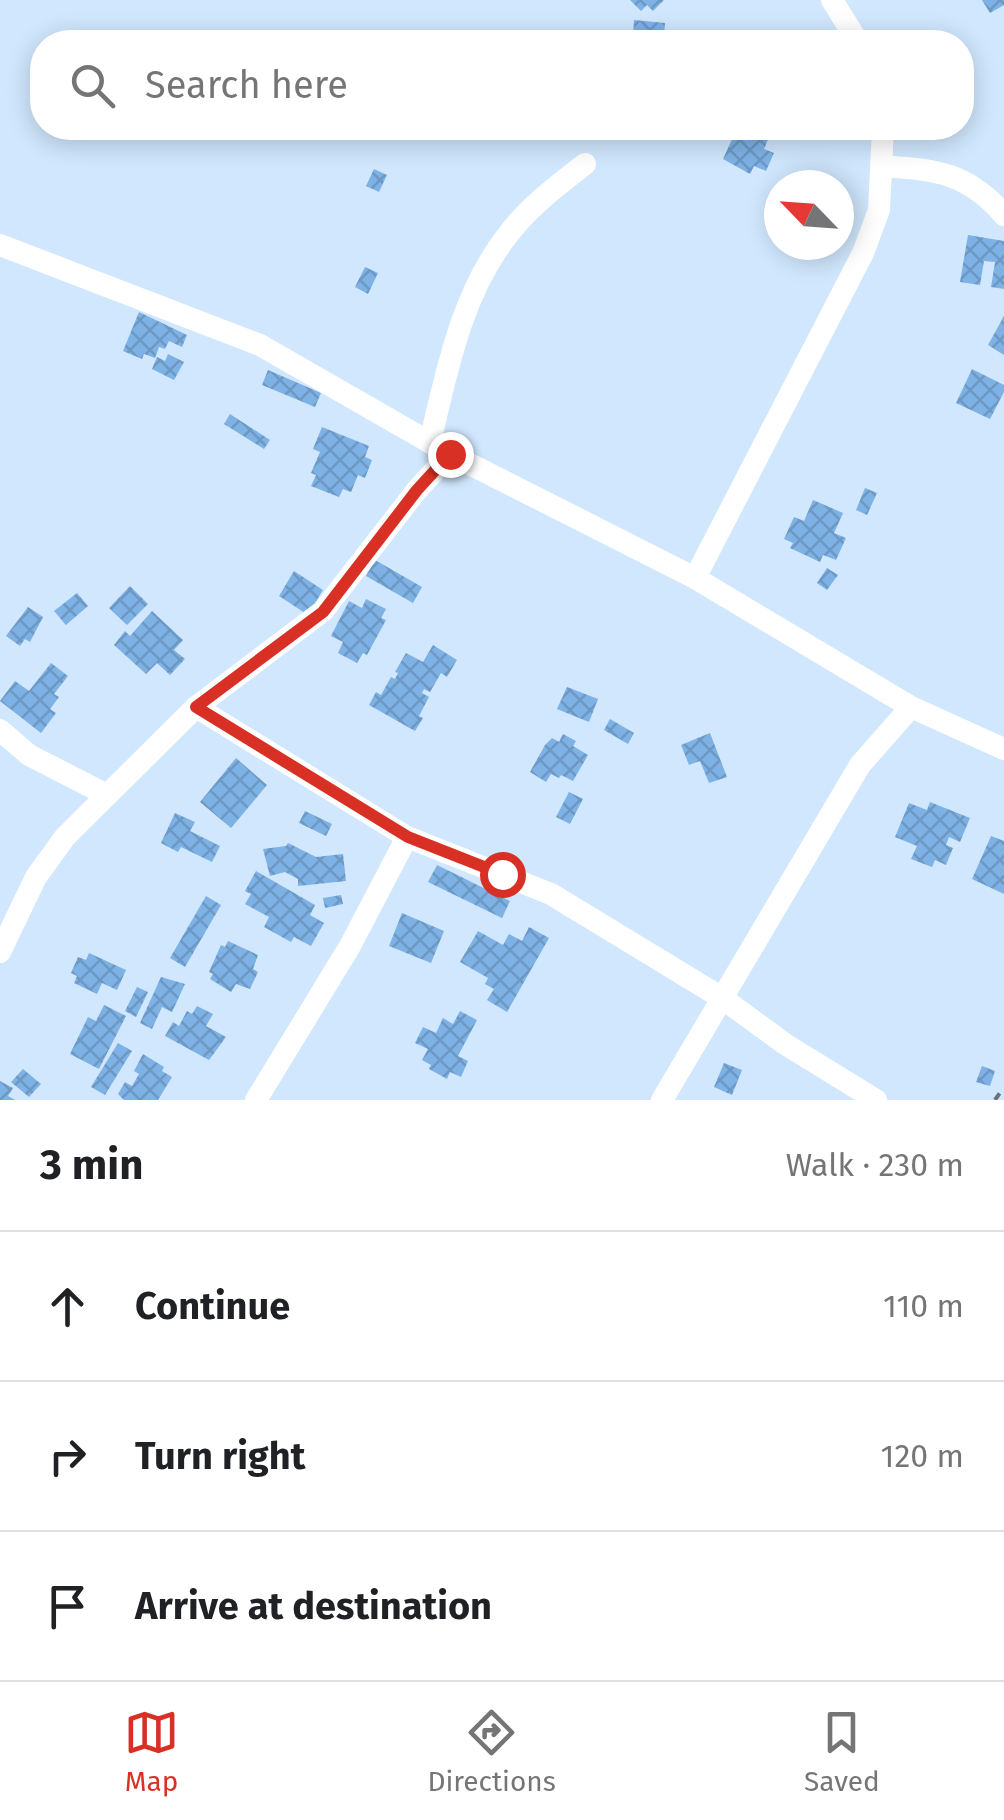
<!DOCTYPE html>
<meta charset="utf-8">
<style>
body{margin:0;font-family:"Fira Sans",sans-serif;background:#f6f6f6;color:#202124}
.compass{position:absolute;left:764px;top:170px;width:90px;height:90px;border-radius:50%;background:#fff;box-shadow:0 5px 25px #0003;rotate:295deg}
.stop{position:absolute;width:30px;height:30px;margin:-22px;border:8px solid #d93025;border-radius:50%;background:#fff}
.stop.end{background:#d93025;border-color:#fff;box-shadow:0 2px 10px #0008}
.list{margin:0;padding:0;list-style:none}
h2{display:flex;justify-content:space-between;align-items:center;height:130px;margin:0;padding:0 40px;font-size:42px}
h2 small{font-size:32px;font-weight:400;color:#757577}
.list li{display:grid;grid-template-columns:65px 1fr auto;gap:30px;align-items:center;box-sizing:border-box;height:150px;padding:0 40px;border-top:2px solid #e0e0e0}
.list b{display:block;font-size:38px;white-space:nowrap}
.list em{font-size:32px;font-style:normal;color:#757577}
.icon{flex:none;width:55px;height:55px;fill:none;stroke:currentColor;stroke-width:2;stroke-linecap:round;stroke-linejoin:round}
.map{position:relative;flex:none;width:1004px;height:1100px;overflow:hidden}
.search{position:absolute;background:#fff;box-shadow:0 5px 25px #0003;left:30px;right:30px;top:30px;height:110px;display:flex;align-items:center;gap:25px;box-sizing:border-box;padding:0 35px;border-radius:40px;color:#757577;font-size:38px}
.sheet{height:580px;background:#fff}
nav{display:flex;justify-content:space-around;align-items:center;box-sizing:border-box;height:140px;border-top:2px solid #e0e0e0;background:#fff;font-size:28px;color:#757577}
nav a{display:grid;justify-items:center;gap:5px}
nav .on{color:#d93025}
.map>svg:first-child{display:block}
.building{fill:url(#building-cross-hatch)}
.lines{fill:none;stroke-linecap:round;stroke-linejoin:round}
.path{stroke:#667583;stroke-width:4;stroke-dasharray:8 8;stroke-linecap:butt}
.street{stroke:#fff;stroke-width:22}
.route{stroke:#d93025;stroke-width:12}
</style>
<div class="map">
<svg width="1004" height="1100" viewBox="0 0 1004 1100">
<defs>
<pattern id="building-cross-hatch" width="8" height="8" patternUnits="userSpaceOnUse" patternTransform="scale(2.5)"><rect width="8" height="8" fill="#7eb2e5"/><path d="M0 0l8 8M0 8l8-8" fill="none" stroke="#6c98c4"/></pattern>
</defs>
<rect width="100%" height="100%" fill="#d0e7fd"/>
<!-- building -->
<g class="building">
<polygon points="630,0 664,0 653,11 647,5 641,11"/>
<polygon points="982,0 1004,0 1004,5 990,13"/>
<polygon points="634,20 665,23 664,38 633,36"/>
<polygon points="737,128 773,128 764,149 774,153 766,171 754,166 750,174 723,159"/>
<polygon points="374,169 387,175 379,192 366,186"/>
<polygon points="968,235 1004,241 1004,289 991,287 995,262 984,261 980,285 960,282"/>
<polygon points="365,267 378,273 368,294 355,287"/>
<polygon points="139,312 187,335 182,347 169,341 165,349 159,347 155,358 144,354 142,359 123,351"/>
<polygon points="1004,316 1004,355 988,345"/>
<polygon points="168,354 184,362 174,380 152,369 157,357 165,361"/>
<polygon points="972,369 1004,385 1004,392 990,419 956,403"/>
<polygon points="268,370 321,393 315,407 262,385"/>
<polygon points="230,414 270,440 264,449 224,424"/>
<polygon points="322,427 369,446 365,457 372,460 365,478 358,475 351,492 343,489 339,497 311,486 316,475 311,473 320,452 313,449"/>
<polygon points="865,488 877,493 867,515 856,510"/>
<polygon points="813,500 843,513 834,533 846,538 836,560 823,555 820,562 790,548 793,543 784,539 794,517 804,521"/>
<polygon points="375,560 422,587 413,603 366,576"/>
<polygon points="827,568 838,575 827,590 817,583"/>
<polygon points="294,571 323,590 308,615 279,596"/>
<polygon points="130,586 148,604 127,625 109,608"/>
<polygon points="77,593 88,606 66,625 54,611"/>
<polygon points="366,599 386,609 381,618 386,620 367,655 363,653 357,663 338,653 343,642 331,636 349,601 362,608"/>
<polygon points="28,607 43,617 30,642 25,639 20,646 6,636"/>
<polygon points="152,611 183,640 174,650 185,659 170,675 157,663 146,674 114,645 125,631 130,636"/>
<polygon points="433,645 457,660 447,677 441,673 430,692 424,689 422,693 429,697 419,716 423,718 415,731 369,705 376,692 381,695 391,677 395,679 398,673 395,672 406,653 423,662"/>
<polygon points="51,663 68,676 54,694 59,697 50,709 56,713 41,733 0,701 15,681 29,691"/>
<polygon points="567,687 598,699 589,722 557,709"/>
<polygon points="610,719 634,733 628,744 604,730"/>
<polygon points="710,733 727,777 709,783 700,761 689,765 681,745"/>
<polygon points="563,734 576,741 573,746 588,755 573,781 561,775 559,778 551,774 546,782 530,772 545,745 552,738 559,742"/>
<polygon points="236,758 267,785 231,828 200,802"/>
<polygon points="569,792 583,799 570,824 556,817"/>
<polygon points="930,802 970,818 960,842 949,837 946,845 953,848 946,865 935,860 932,867 911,859 917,846 895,837 909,803 927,810"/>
<polygon points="305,811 332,824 326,836 299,823"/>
<polygon points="175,813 195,822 190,831 220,846 212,862 181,847 178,852 161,843"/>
<polygon points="991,836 1004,841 1004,894 972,879"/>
<polygon points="288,843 316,857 343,854 346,881 298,886 298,879 285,872 270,876 263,849 286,846"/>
<polygon points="437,865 510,901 502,918 428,882"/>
<polygon points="256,871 315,905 310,915 324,923 311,946 294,937 291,942 264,927 269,917 245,904 251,894 245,891"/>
<polygon points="341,895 343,904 325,908 323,898"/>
<polygon points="206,896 221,905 185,967 170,958"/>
<polygon points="402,913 444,931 431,963 389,946"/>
<polygon points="529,927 549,938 507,1012 487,1000 494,989 485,984 488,978 460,962 478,931 503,945 509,934 522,941"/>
<polygon points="228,941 258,955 253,969 258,972 250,989 236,984 231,992 210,979 213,974 209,972 221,945 225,947"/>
<polygon points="89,953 126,970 117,990 102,983 97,994 74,983 77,976 71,973 78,957 86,960"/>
<polygon points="161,977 185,984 172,1012 162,1007 152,1029 140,1023"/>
<polygon points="137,987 148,992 136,1017 125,1011"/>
<polygon points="104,1005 126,1016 99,1069 70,1054 88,1017 96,1021"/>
<polygon points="197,1006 213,1014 206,1026 226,1037 209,1060 165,1036 173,1022 179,1026 187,1011 192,1014"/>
<polygon points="460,1011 477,1020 458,1056 468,1061 461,1077 450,1072 447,1079 429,1069 431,1065 422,1060 428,1049 415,1043 423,1027 436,1033 443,1018 453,1024"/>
<polygon points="118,1043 132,1051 105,1095 91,1087"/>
<polygon points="143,1054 164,1067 162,1071 172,1077 158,1100 124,1100 118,1094 125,1082 132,1086 139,1074 134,1071"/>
<polygon points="724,1063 742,1070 732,1095 714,1087"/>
<polygon points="982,1066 995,1071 990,1086 976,1082"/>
<polygon points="23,1069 41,1084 29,1097 11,1082"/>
<polygon points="0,1081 13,1088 8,1096 15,1100 0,1100"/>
</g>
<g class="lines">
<!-- path -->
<polyline class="path" points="995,1100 1004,1087"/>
<!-- street -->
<g class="street">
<polyline points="832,0 858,42"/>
<path d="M883,166C936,170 967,172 1004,215"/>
<polyline points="0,245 260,345 450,454 695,578 911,707 1004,749"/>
<path d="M430,442C447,370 462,291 510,232C531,205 558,185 585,164"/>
<polyline points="695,578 863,253 879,210 883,128"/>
<polyline points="196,707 407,837 551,894 722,998 785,1044 876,1100"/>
<polyline points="0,730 29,755 107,795"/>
<polyline points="0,952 36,877 65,837 196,707 323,611 417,490 450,454"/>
<polyline points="256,1100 350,946 407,837"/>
<polyline points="662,1100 860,765 911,707"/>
</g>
</g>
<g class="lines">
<!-- route -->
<polyline class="route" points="450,454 417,490 323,612 196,707 408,837 502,874"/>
</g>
</svg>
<svg class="compass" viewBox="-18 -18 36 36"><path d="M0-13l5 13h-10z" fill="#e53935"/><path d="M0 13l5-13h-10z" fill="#757577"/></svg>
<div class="stop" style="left:502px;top:874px"></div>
<div class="stop end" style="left:450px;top:454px"></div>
<div class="search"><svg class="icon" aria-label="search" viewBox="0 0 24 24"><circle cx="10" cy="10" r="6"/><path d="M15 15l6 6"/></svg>Search here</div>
</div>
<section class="sheet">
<h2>3 min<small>Walk · 230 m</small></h2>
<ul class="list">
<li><svg class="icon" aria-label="ahead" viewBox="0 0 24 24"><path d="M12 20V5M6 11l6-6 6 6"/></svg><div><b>Continue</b></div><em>110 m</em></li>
<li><svg class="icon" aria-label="right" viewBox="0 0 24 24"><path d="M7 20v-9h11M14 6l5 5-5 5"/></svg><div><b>Turn right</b></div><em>120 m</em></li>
<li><svg class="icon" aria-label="arrive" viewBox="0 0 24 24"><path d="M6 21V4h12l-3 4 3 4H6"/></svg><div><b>Arrive at destination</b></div></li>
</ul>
</section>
<nav>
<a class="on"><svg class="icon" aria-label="map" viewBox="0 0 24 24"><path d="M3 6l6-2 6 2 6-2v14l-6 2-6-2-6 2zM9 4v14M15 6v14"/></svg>Map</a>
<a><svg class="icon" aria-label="directions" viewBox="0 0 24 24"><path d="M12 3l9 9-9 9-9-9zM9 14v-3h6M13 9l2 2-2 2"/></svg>Directions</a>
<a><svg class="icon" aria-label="saved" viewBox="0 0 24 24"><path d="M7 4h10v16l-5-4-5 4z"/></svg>Saved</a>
</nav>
